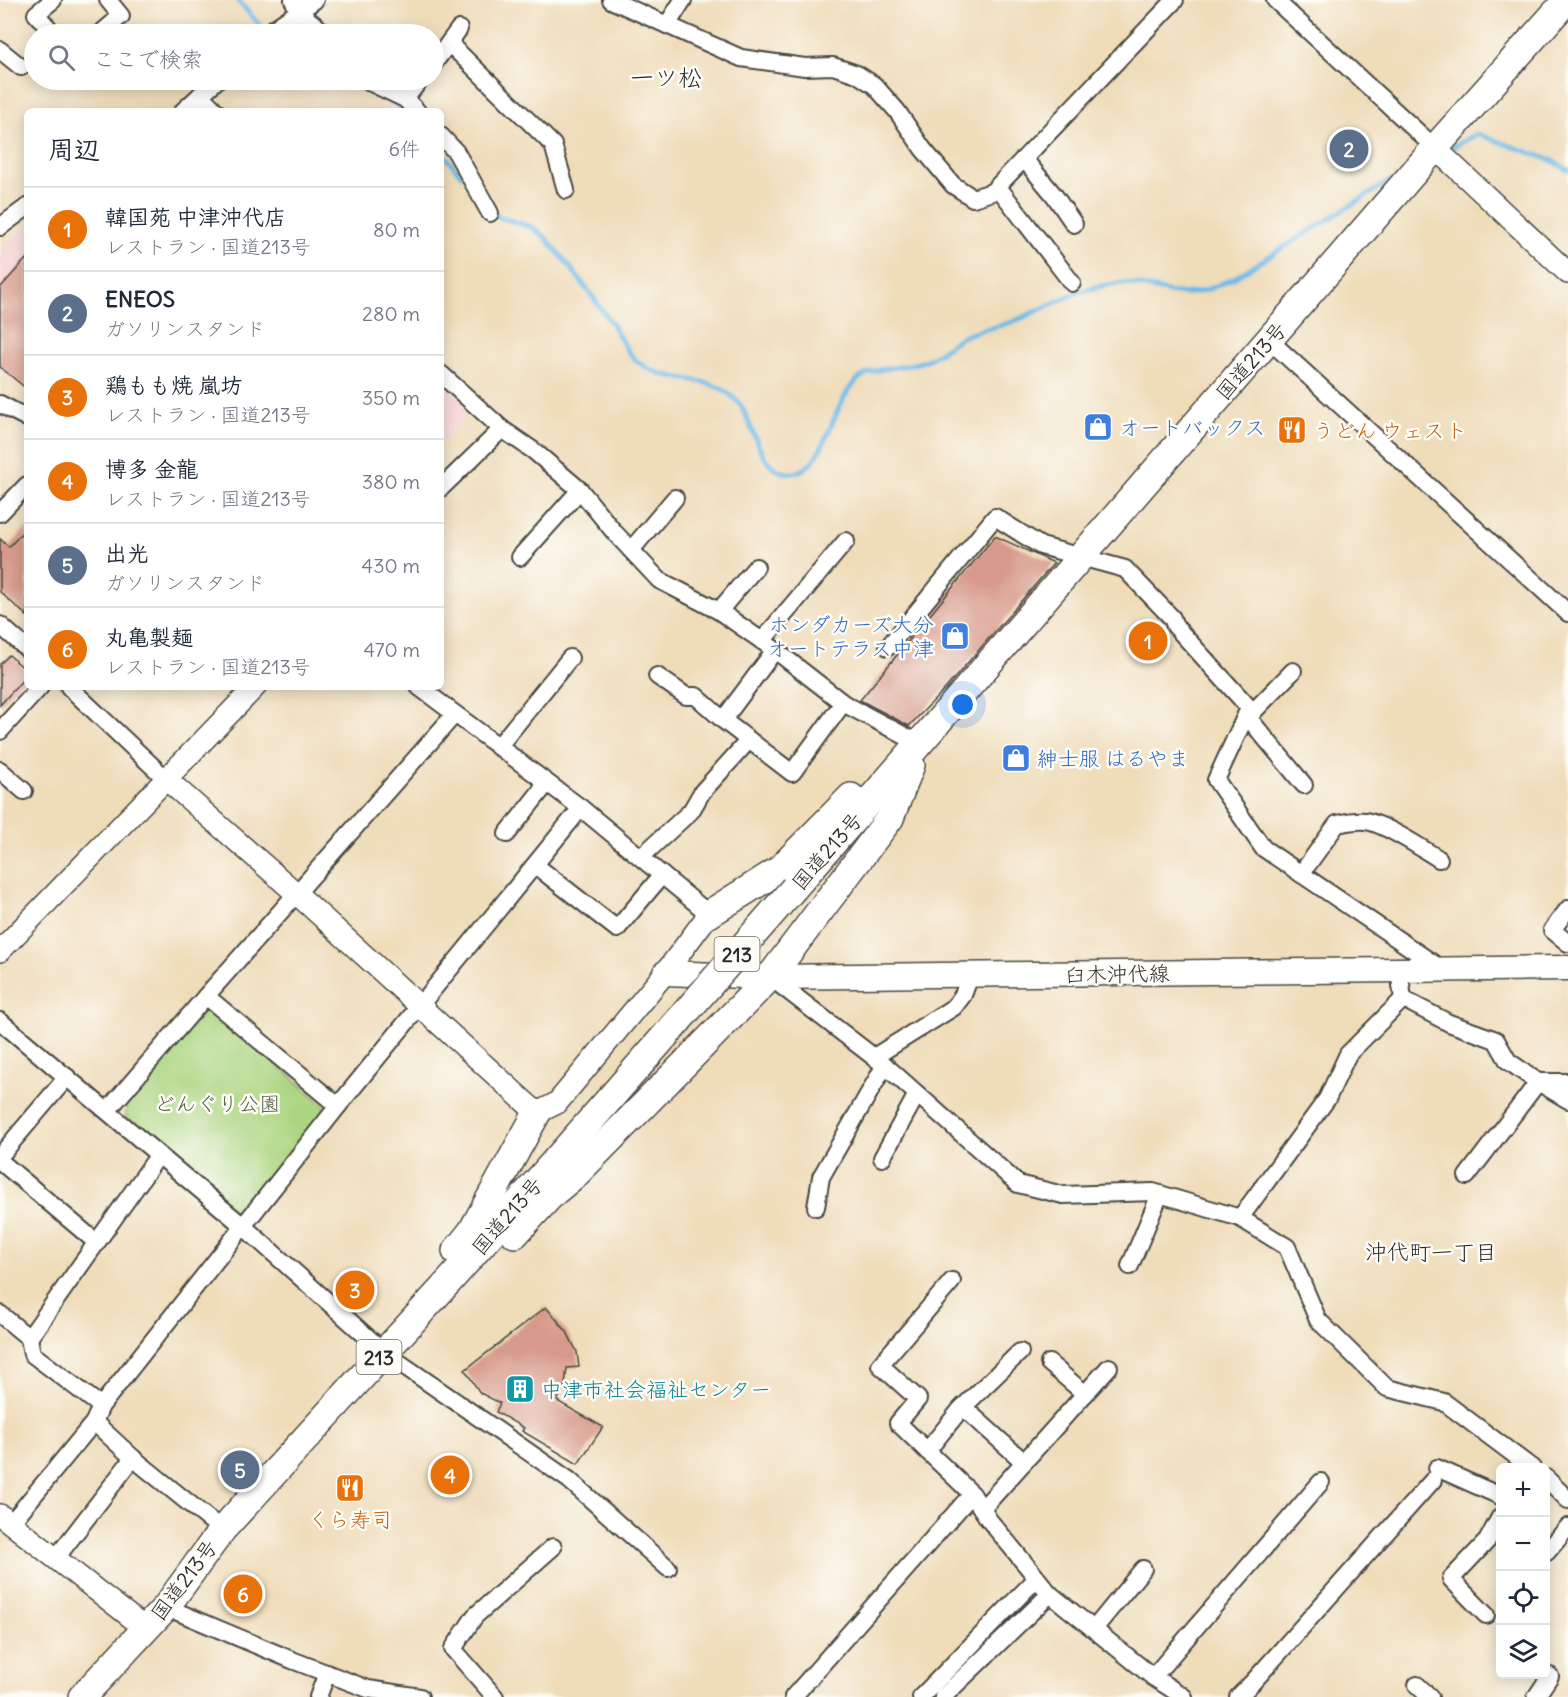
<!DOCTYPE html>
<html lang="ja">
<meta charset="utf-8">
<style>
body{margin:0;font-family:Delius,"Klee One",sans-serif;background:#f6f6f7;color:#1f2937}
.controls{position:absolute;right:18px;bottom:18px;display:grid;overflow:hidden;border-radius:9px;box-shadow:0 3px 15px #0003}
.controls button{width:54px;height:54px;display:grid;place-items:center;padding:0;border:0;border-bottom:2px solid #e0e1e3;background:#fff;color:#1f2937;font:30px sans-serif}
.you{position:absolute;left:963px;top:705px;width:21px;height:21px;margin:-15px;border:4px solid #fff;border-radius:50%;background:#1a73e8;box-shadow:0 0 0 9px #1a73e833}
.badge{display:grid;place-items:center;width:39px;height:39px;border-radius:50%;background:#b45309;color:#fff;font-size:20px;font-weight:700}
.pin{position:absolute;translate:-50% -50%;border:3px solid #fff;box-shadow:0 2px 6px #0006}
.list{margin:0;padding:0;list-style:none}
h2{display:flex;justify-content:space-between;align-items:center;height:78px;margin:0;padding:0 24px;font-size:26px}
h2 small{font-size:20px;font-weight:400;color:#747a83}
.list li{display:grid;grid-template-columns:39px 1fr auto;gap:18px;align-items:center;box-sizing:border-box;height:84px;padding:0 24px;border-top:2px solid #e0e1e3}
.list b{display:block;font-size:22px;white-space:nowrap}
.list p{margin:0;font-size:20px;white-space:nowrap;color:#747a83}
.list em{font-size:20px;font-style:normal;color:#747a83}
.icon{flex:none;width:33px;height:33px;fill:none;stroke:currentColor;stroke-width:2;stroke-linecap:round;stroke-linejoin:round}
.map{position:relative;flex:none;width:1568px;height:1697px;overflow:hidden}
.search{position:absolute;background:#fff;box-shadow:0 3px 15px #0003;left:24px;top:24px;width:420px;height:66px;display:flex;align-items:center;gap:15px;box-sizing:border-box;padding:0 21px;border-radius:33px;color:#747a83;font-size:22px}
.panel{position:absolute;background:#fff;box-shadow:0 3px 15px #0003;left:24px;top:108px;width:420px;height:582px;border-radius:9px}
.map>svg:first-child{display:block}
.built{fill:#f7cfd1}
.green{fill:#abd580;stroke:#6b8056;stroke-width:1.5}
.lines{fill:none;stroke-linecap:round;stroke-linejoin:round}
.stream{stroke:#6dbae7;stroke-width:5}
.building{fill:#d79a8a}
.minor-casing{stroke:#484640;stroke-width:20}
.tertiary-casing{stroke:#484640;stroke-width:24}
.secondary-casing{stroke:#484640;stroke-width:27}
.trunk-casing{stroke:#484640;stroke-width:30}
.minor{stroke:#fff;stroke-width:16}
.tertiary{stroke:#fff;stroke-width:21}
.secondary{stroke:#fff;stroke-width:24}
.trunk{stroke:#fff;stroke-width:27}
.trunk-bridge-casing{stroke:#484640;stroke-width:30;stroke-linecap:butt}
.trunk-bridge{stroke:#fff;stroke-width:27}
.labels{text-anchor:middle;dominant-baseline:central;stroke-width:5;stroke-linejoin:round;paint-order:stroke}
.shield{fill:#fdfcf7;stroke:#6a6a68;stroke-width:1.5}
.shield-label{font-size:20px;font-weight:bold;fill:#2b2b2b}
.street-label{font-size:21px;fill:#2b2b2b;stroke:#fdfcf7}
.shop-label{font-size:21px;fill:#366cbe;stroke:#fdfcf7;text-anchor:start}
.food-label{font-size:21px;fill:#c56008;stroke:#fdfcf7;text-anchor:start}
.park-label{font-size:21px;fill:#515e44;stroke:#fdfcf7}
.culture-label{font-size:21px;fill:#0d838f;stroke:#fdfcf7;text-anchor:start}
.neighbourhood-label{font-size:22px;fill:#2b2b2b;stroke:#fdfcf7}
.quarter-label{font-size:24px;fill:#2b2b2b;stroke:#fdfcf7}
</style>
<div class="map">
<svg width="1568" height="1697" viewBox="0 0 1568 1697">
<rect width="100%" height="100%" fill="#fdfcf7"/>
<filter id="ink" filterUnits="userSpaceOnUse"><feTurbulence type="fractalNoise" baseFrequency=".0167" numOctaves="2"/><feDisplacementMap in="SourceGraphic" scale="12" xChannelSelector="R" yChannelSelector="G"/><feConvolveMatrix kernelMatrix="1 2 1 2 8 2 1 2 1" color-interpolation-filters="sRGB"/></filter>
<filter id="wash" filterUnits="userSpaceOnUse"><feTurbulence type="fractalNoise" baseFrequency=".008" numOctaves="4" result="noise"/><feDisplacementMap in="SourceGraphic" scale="24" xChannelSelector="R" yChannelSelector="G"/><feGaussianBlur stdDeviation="1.35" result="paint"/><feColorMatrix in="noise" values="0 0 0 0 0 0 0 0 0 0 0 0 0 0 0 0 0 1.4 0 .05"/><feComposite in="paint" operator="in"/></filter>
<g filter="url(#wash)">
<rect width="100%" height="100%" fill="#efdcb9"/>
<!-- built -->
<g class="built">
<polygon points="27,228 27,393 0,371 0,250 6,243"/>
<polygon points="441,373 473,409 441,441"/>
</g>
<!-- green -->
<polygon class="green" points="202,1011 218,1012 324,1105 325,1118 249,1212 234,1211 126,1117 125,1101"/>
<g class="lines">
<!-- stream -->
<g class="stream">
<polyline points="237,0 265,31"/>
<polyline points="324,80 337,83 364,82"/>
<polyline points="391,99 403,111"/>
<polyline points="1451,148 1477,134 1551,160 1568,170"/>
<polyline points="441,151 461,175"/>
<path d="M492,212L502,218L532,227L545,237C568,263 589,291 609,320C619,334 626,354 641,364C672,386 712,371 739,403C754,422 758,473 790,473C829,474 831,390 866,374C880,367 907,368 924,361C938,356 949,344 962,337C979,329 997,328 1014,321C1043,310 1068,293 1098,287C1106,285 1117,283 1125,283C1147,285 1169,296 1192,293C1207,292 1221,283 1234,278L1390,181"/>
</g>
</g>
<g id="blocks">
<!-- building -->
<g class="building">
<polygon points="27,258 27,389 0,367 0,288"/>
<polygon points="27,527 27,616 0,592 0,539 9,547"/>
<polygon points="995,536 1054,563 945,689 909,726 860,700"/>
<polygon points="9,655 27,671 27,675 0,705 0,664"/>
<polygon points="546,1307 567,1332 577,1352 579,1367 567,1368 565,1385 557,1401 603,1427 578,1464 522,1431 524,1428 496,1412 500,1403 480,1393 465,1370"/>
</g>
</g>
</g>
<g filter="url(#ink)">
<use href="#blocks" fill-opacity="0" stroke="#484640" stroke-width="1.5"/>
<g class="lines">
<!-- minor casing -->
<g class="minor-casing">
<g id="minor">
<polyline points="53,0 36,14 54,34"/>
<polyline points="293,0 299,12 326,34"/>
<polyline points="611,0 741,58 805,67 833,66 857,74 874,85 897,111 923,149 953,185 973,198 992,192 1175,0"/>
<polyline points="1275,0 1435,148"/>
<polyline points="667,25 683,0"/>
<polyline points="100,34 121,16 108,0"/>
<polyline points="266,34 315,0"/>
<polyline points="449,43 553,145 566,190"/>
<polyline points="0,50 21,67"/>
<polyline points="434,63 459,29"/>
<polyline points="365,80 405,99 417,111"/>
<polyline points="200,95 216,111"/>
<polyline points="405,99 420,80"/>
<polyline points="183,111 217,80"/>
<polyline points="441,136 456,152 490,213"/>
<polyline points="1024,159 1054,195 1074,224"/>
<polyline points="998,187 1072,283"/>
<polyline points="0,227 27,207"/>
<polyline points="1269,340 1568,613"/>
<polyline points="441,374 502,429 534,451 580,490 615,533 659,580 719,611 775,650 843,703 920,744"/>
<polyline points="0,404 27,418"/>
<polyline points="441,488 502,429"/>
<polyline points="0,513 27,485"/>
<polyline points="631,550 675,498"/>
<polyline points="520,557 580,490"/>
<polyline points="719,611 756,567"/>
<polyline points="0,625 27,649"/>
<polyline points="762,641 846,541"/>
<polyline points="888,647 995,517 1041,546 1125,569 1172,618 1175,626 1253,712 1246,715 1216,780 1263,848 1443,970"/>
<polyline points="775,650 723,720 792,773 843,703"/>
<polyline points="657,676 686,696 696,696 723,720"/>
<polyline points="69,687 166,779"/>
<polyline points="419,687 581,808 709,914"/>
<polyline points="1253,712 1293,671"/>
<polyline points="1246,715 1304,785"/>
<polyline points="0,731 40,687"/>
<polyline points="498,747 570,658"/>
<polyline points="0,770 24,791"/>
<polyline points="507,834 547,783"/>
<polyline points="641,857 691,811 702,792 749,740"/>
<polyline points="535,865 617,929 662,875"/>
<path d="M1301,874L1337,824C1346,822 1357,820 1366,821C1387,825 1420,847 1439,859"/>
<polyline points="1568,909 1552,930 1568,943"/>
<polyline points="1399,971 1403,999 1449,1023 1496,1040 1508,1061 1538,1082 1568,1100"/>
<polyline points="770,977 888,1068 1018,1184 1063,1195 1153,1192 1240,1218 1287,1247 1318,1320 1387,1388 1444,1402 1532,1468"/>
<polyline points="206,996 338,1106"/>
<polyline points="0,1021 243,1226 384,1352 569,1480 668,1568"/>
<polyline points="874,1057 954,1007 963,995 970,976"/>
<polyline points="108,1110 206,996 454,715"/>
<polyline points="0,1156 67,1077"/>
<polyline points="882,1158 917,1094"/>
<polyline points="0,1161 96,1242"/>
<polyline points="1467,1176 1538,1082 1568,1082"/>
<polyline points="816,1207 821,1177 885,1065"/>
<polyline points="1240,1218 1327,1099 1348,1054 1403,999"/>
<polyline points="1130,1266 1160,1194"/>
<polyline points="952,1281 880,1365 918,1399 898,1423 972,1494"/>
<polyline points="0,1314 29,1338 32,1354 101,1406"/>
<polyline points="29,1338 158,1156"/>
<polyline points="1049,1363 1085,1394"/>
<polyline points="963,1407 1024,1462"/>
<polyline points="94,1422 133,1458 222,1530"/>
<polyline points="927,1451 960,1410 1020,1352"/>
<polyline points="1437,1468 1500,1496"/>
<polyline points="1546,1478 1568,1500"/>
<polyline points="982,1509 1109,1367"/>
<polyline points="11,1523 94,1422 101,1406 338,1106 581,808"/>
<polyline points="1547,1552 1568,1527"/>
<polyline points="56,1558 133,1458"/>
<polyline points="166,1607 292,1660 368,1689 420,1697"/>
<polyline points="1486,1615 1451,1579 1487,1541 1500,1517"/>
<polyline points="1094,1629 1143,1569"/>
<polyline points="1153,1677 1321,1482"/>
<polyline points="1417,1685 1430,1697"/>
<polyline points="318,1697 327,1673"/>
<polyline points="495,1697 453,1649 475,1616 553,1547"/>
<polyline points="793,1697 972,1494 989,1520 1050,1594 1153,1677 1184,1697"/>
<polyline points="921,1697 1037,1578"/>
<polyline points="943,1697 1050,1594"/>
<polyline points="1238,1697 1252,1683 1433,1480"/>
<polyline points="1536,1697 1550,1676"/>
</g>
</g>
<!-- tertiary casing -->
<g class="tertiary-casing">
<g id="tertiary">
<polyline points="1435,148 1568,273"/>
<polyline points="166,779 297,894 537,1113 557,1103 665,973 709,914"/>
<polyline points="0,951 255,687"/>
<polyline points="0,1515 146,1629"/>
</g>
</g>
<!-- secondary casing -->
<g class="secondary-casing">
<polyline id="secondary" points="665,973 770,977 1568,968"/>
</g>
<!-- trunk casing -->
<g class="trunk-casing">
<g id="trunk">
<polyline points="794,888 1435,148 1567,0"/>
<polyline points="709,914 779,870 851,797"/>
<polyline points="515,1234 552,1194 576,1174 770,977 890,818 911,765"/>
<polyline points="456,1251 472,1231 537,1113"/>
<polyline points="82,1697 166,1607 222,1530 453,1277 679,1020"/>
</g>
</g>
<!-- minor -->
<use href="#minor" class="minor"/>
<!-- tertiary -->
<use href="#tertiary" class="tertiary"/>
<!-- secondary -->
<use href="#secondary" class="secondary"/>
<!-- trunk -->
<use href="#trunk" class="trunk"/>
<!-- trunk-bridge casing -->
<g class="trunk-bridge-casing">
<polyline id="trunk-bridge" points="679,1020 794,888"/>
</g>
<!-- trunk-bridge -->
<use href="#trunk-bridge" class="trunk-bridge"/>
</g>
</g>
<!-- icons -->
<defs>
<g id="shop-square" transform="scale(1.5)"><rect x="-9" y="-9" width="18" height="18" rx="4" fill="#3f7fe0" stroke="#fdfcf7"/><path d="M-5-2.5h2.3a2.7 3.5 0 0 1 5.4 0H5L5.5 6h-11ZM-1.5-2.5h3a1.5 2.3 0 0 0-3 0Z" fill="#fff"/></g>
<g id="restaurant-square" transform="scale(1.5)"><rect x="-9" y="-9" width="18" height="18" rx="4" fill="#e8710a" stroke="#fdfcf7"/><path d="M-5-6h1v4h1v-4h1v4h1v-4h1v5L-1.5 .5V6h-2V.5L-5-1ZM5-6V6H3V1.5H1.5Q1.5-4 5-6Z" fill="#fff"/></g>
<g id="building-square" transform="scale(1.5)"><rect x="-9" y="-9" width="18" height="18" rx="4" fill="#0f9aa8" stroke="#fdfcf7"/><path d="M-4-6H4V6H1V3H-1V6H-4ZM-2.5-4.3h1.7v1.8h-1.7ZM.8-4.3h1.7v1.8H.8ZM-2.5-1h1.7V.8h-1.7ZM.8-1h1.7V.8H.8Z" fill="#fff"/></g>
</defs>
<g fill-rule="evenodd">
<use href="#shop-square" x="1098" y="427"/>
<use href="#restaurant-square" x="1292" y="430"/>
<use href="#shop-square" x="955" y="636"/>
<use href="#shop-square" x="1016" y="758"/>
<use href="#building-square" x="520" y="1389"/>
<use href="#restaurant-square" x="350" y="1488"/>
</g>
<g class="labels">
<!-- shield labels -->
<g class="shield">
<rect x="714.5" y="937" width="45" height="34" rx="4.5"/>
<rect x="356.5" y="1340" width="45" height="34" rx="4.5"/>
</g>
<g class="shield-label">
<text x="737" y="954">213</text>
<text x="379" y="1357">213</text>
</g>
<!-- street labels -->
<g class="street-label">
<text transform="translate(1251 361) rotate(-49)">国道213号</text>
<text transform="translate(827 851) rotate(-49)">国道213号</text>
<text transform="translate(1117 974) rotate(-1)">臼木沖代線</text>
<text transform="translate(507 1216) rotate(-49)">国道213号</text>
<text transform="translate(184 1580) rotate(-53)">国道213号</text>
</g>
<!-- shop labels -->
<g class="shop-label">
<text x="1119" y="427">オートバックス</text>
<text x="934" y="624" text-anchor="end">ホンダカーズ大分<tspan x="934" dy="24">オートテラス中津</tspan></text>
<text x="1037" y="758">紳士服 はるやま</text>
</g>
<!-- food labels -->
<g class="food-label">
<text x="1313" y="430">うどん ウェスト</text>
<text x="350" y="1519" text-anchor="middle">くら寿司</text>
</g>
<!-- park labels -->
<g class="park-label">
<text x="217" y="1103">どんぐり公園</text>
</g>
<!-- culture labels -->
<g class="culture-label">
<text x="541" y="1389">中津市社会福祉センター</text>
</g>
<!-- neighbourhood labels -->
<g class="neighbourhood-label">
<text x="1431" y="1252">沖代町一丁目</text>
</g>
<!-- quarter labels -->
<g class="quarter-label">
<text x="666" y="77">一ツ松</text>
</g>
</g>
</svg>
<div class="controls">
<button>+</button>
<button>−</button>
<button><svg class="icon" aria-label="locate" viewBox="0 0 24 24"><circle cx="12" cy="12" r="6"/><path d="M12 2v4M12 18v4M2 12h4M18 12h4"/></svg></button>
<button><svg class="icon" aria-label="layers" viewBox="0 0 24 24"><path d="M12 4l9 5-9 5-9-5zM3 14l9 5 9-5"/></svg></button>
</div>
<div class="you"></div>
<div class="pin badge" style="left:1148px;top:641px;background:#e8710a">1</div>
<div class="pin badge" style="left:1349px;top:149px;background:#5c6f8a">2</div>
<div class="pin badge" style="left:355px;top:1290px;background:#e8710a">3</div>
<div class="pin badge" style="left:450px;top:1475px;background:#e8710a">4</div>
<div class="pin badge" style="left:240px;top:1470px;background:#5c6f8a">5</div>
<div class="pin badge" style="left:243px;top:1594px;background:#e8710a">6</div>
<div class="search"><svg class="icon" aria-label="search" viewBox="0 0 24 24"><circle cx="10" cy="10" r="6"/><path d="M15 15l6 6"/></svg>ここで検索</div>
<section class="panel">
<h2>周辺<small>6件</small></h2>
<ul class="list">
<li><span class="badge" style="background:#e8710a">1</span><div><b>韓国苑 中津沖代店</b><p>レストラン · 国道213号</p></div><em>80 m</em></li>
<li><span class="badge" style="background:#5c6f8a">2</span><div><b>ENEOS</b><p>ガソリンスタンド</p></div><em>280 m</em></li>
<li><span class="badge" style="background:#e8710a">3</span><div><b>鶏もも焼 嵐坊</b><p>レストラン · 国道213号</p></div><em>350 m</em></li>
<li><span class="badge" style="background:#e8710a">4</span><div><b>博多 金龍</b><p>レストラン · 国道213号</p></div><em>380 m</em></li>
<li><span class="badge" style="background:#5c6f8a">5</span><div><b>出光</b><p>ガソリンスタンド</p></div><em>430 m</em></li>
<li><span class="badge" style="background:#e8710a">6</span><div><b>丸亀製麺</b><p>レストラン · 国道213号</p></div><em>470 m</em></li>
</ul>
</section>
</div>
